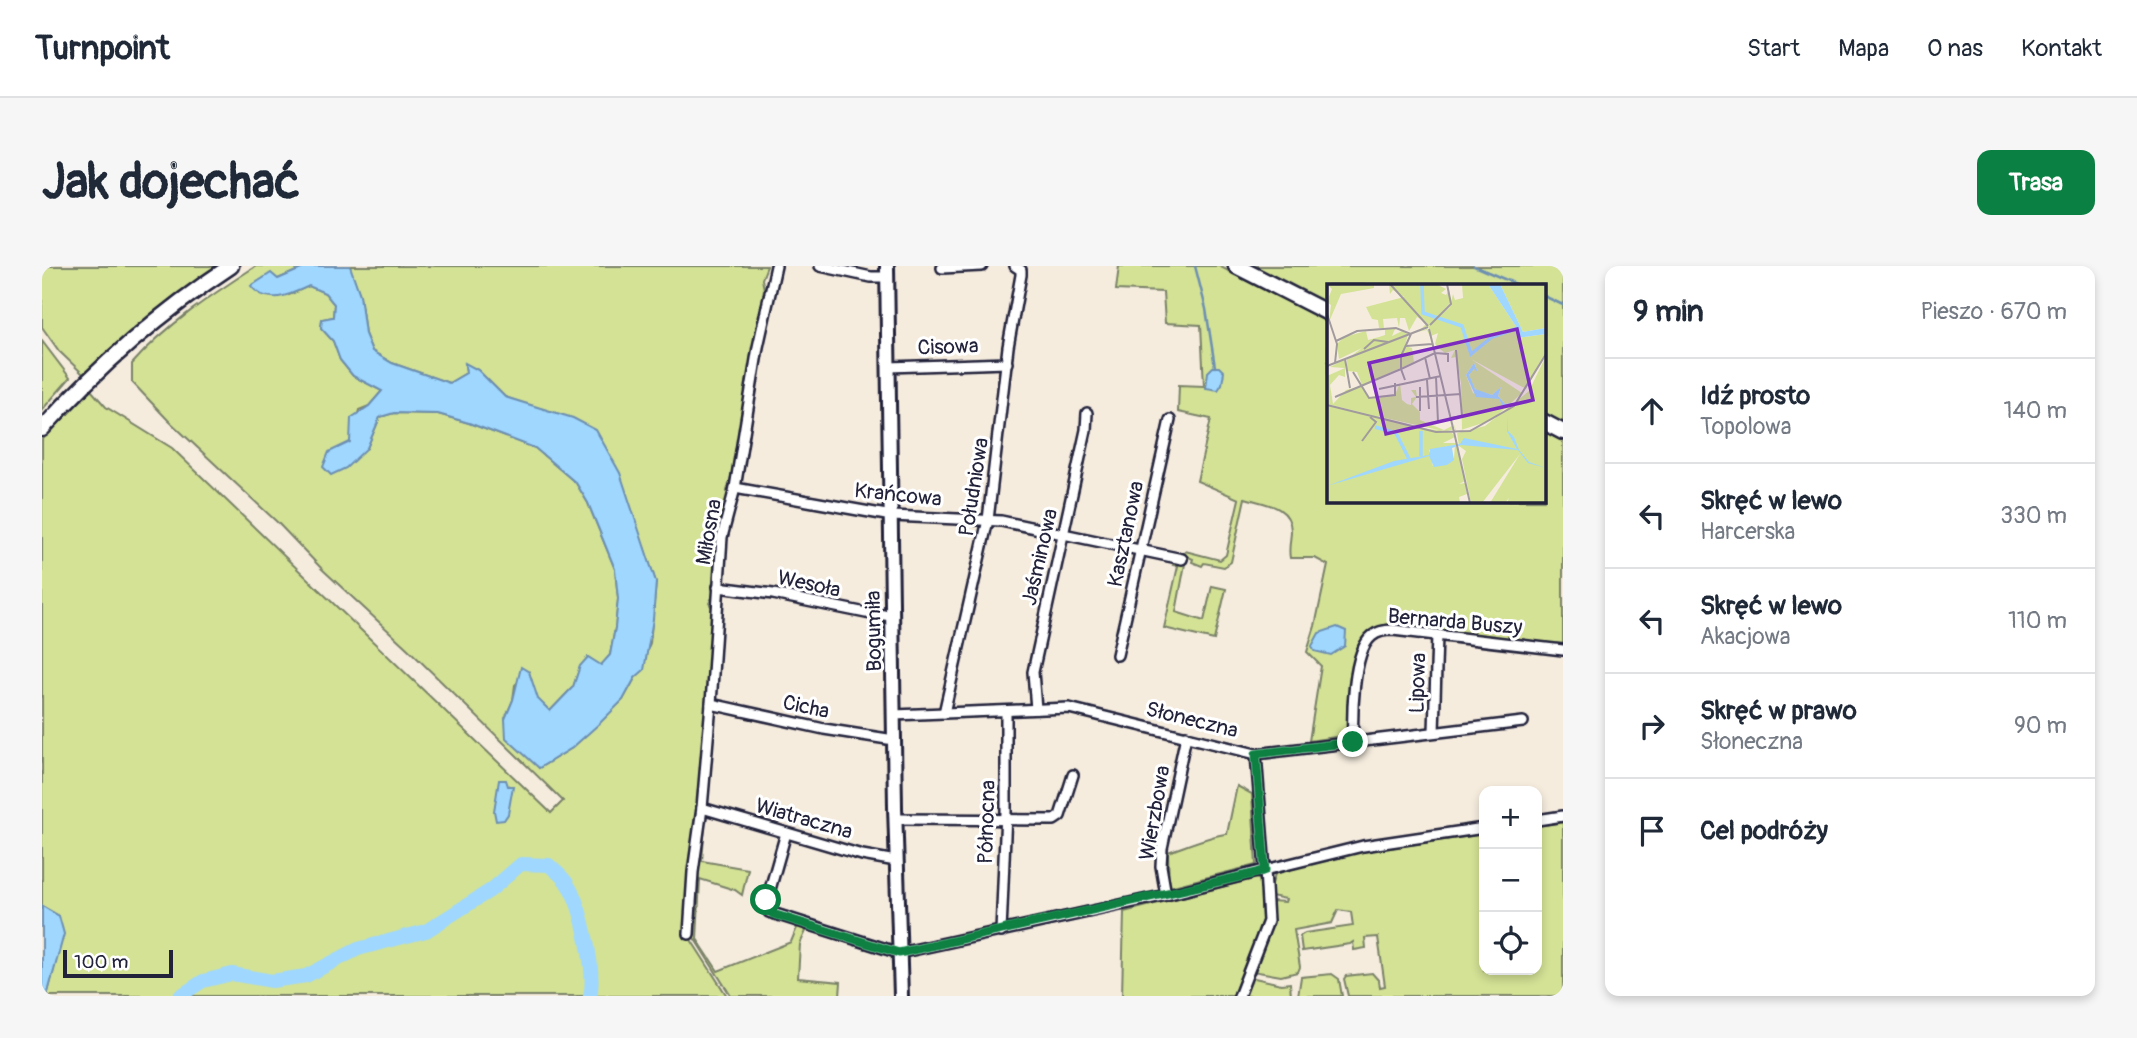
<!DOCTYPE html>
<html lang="pl">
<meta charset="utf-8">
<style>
body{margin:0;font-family:Pangolin,sans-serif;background:#f6f6f7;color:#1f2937}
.controls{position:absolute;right:21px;bottom:21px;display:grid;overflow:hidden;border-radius:14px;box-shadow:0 4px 10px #0003}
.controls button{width:63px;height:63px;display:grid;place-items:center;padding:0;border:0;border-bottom:2px solid #e0e1e3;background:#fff;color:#1f2937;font:35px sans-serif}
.scale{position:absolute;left:21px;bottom:18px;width:110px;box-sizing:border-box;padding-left:7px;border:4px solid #22223b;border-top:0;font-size:19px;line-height:24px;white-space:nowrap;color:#22223b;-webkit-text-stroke:5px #fff;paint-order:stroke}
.stop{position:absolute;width:21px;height:21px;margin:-16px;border:5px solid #0b8043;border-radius:50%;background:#fff}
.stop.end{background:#0b8043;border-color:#fff;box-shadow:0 2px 7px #0008}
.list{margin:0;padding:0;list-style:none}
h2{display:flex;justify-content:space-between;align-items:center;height:91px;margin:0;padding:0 28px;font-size:30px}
h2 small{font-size:23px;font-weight:400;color:#747a83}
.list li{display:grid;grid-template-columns:46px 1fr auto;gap:21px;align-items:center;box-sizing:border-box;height:105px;padding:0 28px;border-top:2px solid #e0e1e3}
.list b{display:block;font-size:26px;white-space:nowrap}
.list p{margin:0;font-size:23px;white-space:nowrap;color:#747a83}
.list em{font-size:23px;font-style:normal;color:#747a83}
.icon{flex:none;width:38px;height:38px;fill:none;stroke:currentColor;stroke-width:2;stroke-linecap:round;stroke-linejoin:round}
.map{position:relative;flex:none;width:1521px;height:730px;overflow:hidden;border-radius:14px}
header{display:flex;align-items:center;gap:42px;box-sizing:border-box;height:98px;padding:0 35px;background:#fff;border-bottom:2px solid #e0e1e3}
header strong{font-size:33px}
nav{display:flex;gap:38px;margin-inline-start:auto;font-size:24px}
.intro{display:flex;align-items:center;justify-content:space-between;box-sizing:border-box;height:168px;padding:0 42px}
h1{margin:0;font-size:49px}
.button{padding:18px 32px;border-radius:14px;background:#0b8043;color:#fff;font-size:24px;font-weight:700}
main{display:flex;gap:42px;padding:0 42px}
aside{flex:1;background:#fff;border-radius:14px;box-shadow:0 4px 10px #0003}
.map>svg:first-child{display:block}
.green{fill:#d3e295;stroke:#7a8268;stroke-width:2}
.water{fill:#9fd7ff;stroke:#6d8fb1;stroke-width:2}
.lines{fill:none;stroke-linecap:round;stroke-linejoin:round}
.stream{stroke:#6d8fb1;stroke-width:2.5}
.river{stroke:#9fd7ff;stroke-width:14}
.street-casing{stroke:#22223b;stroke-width:14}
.secondary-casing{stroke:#22223b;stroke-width:18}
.primary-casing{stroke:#22223b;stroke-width:19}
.street{stroke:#fff;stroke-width:9}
.secondary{stroke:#fff;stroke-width:12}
.primary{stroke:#fff;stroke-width:14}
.route{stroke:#0b8043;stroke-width:9}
.labels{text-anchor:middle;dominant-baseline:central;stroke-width:6;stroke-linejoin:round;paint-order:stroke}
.street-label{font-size:21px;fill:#22223b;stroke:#fff}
.inset-river{fill:none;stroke:#9fd7ff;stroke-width:3.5}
.inset-road{fill:none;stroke:#a19b9d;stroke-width:2}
.view{fill:#7b2cbf;fill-opacity:0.15;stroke:#7b2cbf;stroke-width:3.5}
.inset-edge{fill:none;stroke:#22223b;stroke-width:3.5}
</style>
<header>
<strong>Turnpoint</strong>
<nav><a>Start</a><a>Mapa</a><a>O nas</a><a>Kontakt</a></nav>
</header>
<div class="intro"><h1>Jak dojechać</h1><a class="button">Trasa</a></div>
<main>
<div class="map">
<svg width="1521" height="730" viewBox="0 0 1521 730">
<rect width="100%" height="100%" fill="#f5ecde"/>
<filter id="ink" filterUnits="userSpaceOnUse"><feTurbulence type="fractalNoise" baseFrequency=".0143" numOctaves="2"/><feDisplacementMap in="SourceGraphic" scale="14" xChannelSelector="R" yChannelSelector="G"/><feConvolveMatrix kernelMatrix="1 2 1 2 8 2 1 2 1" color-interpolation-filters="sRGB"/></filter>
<g filter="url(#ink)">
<!-- green -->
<g class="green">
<polygon points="0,0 178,0 43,110 17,85 0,61"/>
<path d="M214,0H266L236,13L247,29L267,20L283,27L292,38L291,51L280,53L279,62L291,75L298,94L311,110L340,125L327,140L317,144L308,176L325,182L338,151L352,147L396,148L427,157L493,182L534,217L546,237L573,303L576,333L573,362L568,389L559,400L546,391L538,401L531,421L508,445L495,433L487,406L473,419L471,434L463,453L497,502L530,482L581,434L593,412L608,377L614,316L602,281L492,141L463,131L436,104L423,98L424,107L407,117L350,97L330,85L323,68L318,29L307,0H725L720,13L722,23L695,190L685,225L697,227L689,258L679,257L677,261L675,297C668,310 677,324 667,337L672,345L646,669L685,730H5L13,699L17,650L0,640V174L49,124L64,141L130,182L509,547L521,535L366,383L280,303L236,257L126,154L90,116V98C124,59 171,28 214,0Z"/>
<path d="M1077,0H1177L1286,56V234H1502V165L1521,175V381L1335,364L1310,411L1306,469L1267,475L1279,400L1265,386L1273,360L1286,299L1273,292H1248C1246,282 1249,274 1249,264C1248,239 1222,238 1203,232L1189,296L1182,301L1162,297L1160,300L1150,296L1151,293L1142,289L1143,285L1178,294L1184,289L1197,233L1155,215L1169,153L1136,146L1137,119L1162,120L1159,59L1123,57L1121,26L1074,24Z"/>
<polygon points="1211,0 1521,0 1521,158 1502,148 1502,19 1286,19 1286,39"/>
<polygon points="0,75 28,112 0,144"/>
<polygon points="1133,295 1143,298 1134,346 1162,355 1170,320 1184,323 1172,374 1122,362 1136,300 1131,299"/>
<path d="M1195,520L1210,528L1214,599L1127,621L1126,586C1144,580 1169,569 1185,568Z"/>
<polygon points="664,547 660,595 706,603 700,629 693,624 658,613 655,673 676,705 749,676 756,659 765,663 758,678 756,712 799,716 798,730 689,730 649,667 661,551"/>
<polygon points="1521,556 1521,730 1306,730 1302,713 1304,710 1330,707 1337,715 1338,721 1343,720 1336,671 1323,672 1324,682 1312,684 1311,676 1308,678 1260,685 1258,670 1263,667 1311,660 1309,646 1296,644 1290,657 1252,664 1258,701 1256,706 1239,710 1210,705 1229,635 1243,636 1244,633 1229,630 1229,621 1233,608 1299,589 1442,568 1442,704 1495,704 1495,560"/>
<polygon points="1214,612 1219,614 1220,655 1191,730 1080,730 1082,646"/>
<polygon points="1290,708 1297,713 1300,730 1256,730 1259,711"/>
<polygon points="1208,711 1239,718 1248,717 1249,730 1200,730"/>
</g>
<!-- water -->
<g class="water">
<path d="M266,0H308L318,29L323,68L330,85L350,97L407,117L424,107L423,97L436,104L463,131L531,152L554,164L578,207L614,316L611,353L602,404L593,412L581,434L558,457L530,482L497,502L464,472L463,453L471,434L479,401L487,406L496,433L508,445L531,421L538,400L546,391L559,399L568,389L573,362L576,333L573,303L546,237L534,217L493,182L427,157L396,148L352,147L338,151L325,182L304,202L289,209L281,201L287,186L308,176L309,152L327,140L340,125L311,110L298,94L291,75L279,62L280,53L291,51L292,38L283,27L267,20C248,29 225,40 209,20L229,7L236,13Z"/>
<polygon points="1171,101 1177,101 1182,106 1180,118 1176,124 1164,122 1166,106"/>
<polygon points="1295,361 1304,365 1303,380 1289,389 1272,385 1270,380 1277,367"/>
<polygon points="457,514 464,514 466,520 471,520 466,548 462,554 454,555 452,545"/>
<polygon points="0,640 17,650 22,668 5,730 0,730"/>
</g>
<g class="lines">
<!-- stream -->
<g class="stream">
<polyline points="1153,0 1164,43 1173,101"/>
<polyline points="1432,0 1476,19"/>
<polyline points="1502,30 1521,39"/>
</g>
<!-- river -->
<path class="river" d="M138,730L161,715L190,708L230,715L264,710L316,683L384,665L449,624L479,598L507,599C513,605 522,611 526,619C540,639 554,706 548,730"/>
<!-- street casing -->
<g class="street-casing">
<g id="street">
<polyline points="778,0 829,11 846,11"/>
<polyline points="900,2 940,0"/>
<polyline points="847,101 965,97"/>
<polyline points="693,222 850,250 959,255 1140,293"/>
<polyline points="676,321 731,328 824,347 851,350"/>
<polyline points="1075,389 1128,154"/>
<polyline points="669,438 782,463 852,474"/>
<polyline points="994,443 991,406 1044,164 1045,147"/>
<polyline points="902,447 946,254 966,81 979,9 979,4 973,0"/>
<polyline points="852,449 1027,442 1214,488 1481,456"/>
<polyline points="1392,466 1395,369"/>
<path d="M1311,476C1310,451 1310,386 1330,370C1336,365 1343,364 1351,364L1521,384"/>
<polyline points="660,542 820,589 854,595"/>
<polyline points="853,553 1012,554 1018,550 1031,509"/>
<polyline points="1495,554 1521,550"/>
<polyline points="744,567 725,634 727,646 857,687 1124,629 1223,604 1214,488"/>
<polyline points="1124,629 1119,600 1120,582 1144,470"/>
<polyline points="959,666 964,546 964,446"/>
<polyline points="647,668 651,606 660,542 669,438 680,271 693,222 716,81 734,0"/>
<polyline points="1197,730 1226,655 1223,604 1321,580 1442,562"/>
</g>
</g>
<!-- secondary casing -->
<g class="secondary-casing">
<polyline id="secondary" points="845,0 853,541 859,730"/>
</g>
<!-- primary casing -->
<g class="primary-casing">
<g id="primary">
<polyline points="1194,0 1286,47"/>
<polyline points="1502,156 1521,166"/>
<path d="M0,163C56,101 119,46 189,0"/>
</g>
</g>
<!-- street -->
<use href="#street" class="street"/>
<!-- secondary -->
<use href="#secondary" class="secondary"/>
<!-- primary -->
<use href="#primary" class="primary"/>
</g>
</g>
<g class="lines" filter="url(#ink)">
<!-- route -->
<polyline class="route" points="724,634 725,643 731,648 857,687 1215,607 1223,604 1214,488 1311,476"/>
</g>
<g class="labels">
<!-- street labels -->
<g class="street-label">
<text transform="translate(906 81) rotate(-2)">Cisowa</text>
<text transform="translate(932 221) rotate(-81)">Południowa</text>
<text transform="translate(856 229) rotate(6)">Krańcowa</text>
<text transform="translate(667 266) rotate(-80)">Miłosna</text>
<text transform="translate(1084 268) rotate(-78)">Kasztanowa</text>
<text transform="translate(998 291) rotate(-77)">Jaśminowa</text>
<text transform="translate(767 318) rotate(12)">Wesoła</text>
<text transform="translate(1413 356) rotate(5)">Bernarda Buszy</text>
<text transform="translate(832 365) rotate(-91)">Bogumiła</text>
<text transform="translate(1376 417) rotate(-88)">Lipowa</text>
<text transform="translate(764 441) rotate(12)">Cicha</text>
<text transform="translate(1150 454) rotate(14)">Słoneczna</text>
<text transform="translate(1113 547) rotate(-80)">Wierzbowa</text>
<text transform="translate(762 553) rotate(16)">Wiatraczna</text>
<text transform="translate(945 556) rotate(-88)">Północna</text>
</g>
</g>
<!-- overview -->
<g transform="translate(1285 18)">
<rect width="219" height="219" fill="#f5ecde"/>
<path d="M0,0H47V4L14,10L2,38L4,21L0,18L5,5ZM62,0L111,1L119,5L114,9L119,11L122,6L124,18L103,41L94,45L100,39L90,33L82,47L78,34H73L72,44L70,34L56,35L57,44H52L51,36L45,35L39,23L77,13L66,6L63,10ZM135,0H161L190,44V54L219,50V69L199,105L144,75L195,109L165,136L134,146H128V145L125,136L129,146H135L134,99L129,73L124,74L128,66L118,69L113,65L108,60L111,49L104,52L107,62L100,46L90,48L100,45L103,48L101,42L123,23L126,10L133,11L126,10L128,16L136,14ZM147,79L151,88L147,84L142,91L144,100L150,107L165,111L174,103L171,112L178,120L185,119L179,125L172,115L146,109L139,91ZM173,0H219V44L196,48ZM58,45H68L65,52L75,47L81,50L78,62L85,64L87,78L35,101L30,88L20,87V75L35,64L12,75L10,60L17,53L39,47L41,56L52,53L58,51ZM219,72V219H180L182,214L178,219H163L193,170L155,219H144L135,175L139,167L132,162L130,149L158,142L202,107ZM18,75V93L12,91L3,101L6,120L19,106L34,102L42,114L68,111L73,99L75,116L80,120L84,121V114L89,113L84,106H89L90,113L85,120L93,128V136L117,146L125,142L126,146L120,147L101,145L0,120V92L18,84L3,83ZM0,121L125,149L128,153L116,159H129L138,197L132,200L138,199L140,210L132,213L133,219H0ZM128,161L127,174L106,182L102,166Z" fill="#d3e295" fill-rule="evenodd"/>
<path d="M161,0H173L196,48L219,44V50L190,54V44ZM147,79L151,88L147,85L142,91L148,105L165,111L174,103L171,112L178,120L186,119L177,124L172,115L149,113L139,91ZM180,133L181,147L187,153L192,166L202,178L219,184L201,179L191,166L134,161L125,164L127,176L120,181L107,183L102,172L0,202L67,177L102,171L103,165L133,160L137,154L190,165L180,147Z" fill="#9fd7ff"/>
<path class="inset-river" d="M95,0L96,29L135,42L144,70L165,53L191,44M48,143L69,149L82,175M94,147V172"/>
<path class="inset-road" d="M63,0L101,42M0,30L10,60L8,79M103,41L124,20L120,0M102,45L127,148M79,62L105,60M37,65L47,56L61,58M98,73L103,95M18,75L23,104M0,82L101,43M26,88L42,114L68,111V99M109,93L111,138L119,136M78,96L74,85L108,69L121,70V78M100,96L102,125M93,103V127M52,105L114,92M8,113L74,85V72L84,50L69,44L30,47L9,57M89,113L134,110M0,121L109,148L143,147L187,122L219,70M124,134L135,132L129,66M127,148L143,219M35,157L49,138L43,133"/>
<path class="view" d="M190,45L206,116L59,150L42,79Z"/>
<rect width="219" height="219" class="inset-edge"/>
</g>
</svg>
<div class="controls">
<button>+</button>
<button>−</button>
<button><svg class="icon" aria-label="locate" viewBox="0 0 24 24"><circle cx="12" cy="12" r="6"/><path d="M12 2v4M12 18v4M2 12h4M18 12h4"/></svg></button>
</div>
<div class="scale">100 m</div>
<div class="stop" style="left:724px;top:634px"></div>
<div class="stop end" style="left:1311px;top:476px"></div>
</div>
<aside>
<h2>9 min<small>Pieszo · 670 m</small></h2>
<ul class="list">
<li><svg class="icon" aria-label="ahead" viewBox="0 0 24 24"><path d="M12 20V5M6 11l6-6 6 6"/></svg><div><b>Idź prosto</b><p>Topolowa</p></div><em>140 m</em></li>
<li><svg class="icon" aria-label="left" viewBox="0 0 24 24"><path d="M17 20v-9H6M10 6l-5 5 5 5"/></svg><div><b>Skręć w lewo</b><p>Harcerska</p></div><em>330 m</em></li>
<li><svg class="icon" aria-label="left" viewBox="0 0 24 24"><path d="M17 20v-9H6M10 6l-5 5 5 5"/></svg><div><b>Skręć w lewo</b><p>Akacjowa</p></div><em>110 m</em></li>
<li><svg class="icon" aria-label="right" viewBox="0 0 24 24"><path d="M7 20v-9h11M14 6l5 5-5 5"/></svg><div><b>Skręć w prawo</b><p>Słoneczna</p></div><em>90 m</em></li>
<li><svg class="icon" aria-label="arrive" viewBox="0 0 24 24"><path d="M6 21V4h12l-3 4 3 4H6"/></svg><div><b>Cel podróży</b></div></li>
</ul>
</aside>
</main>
